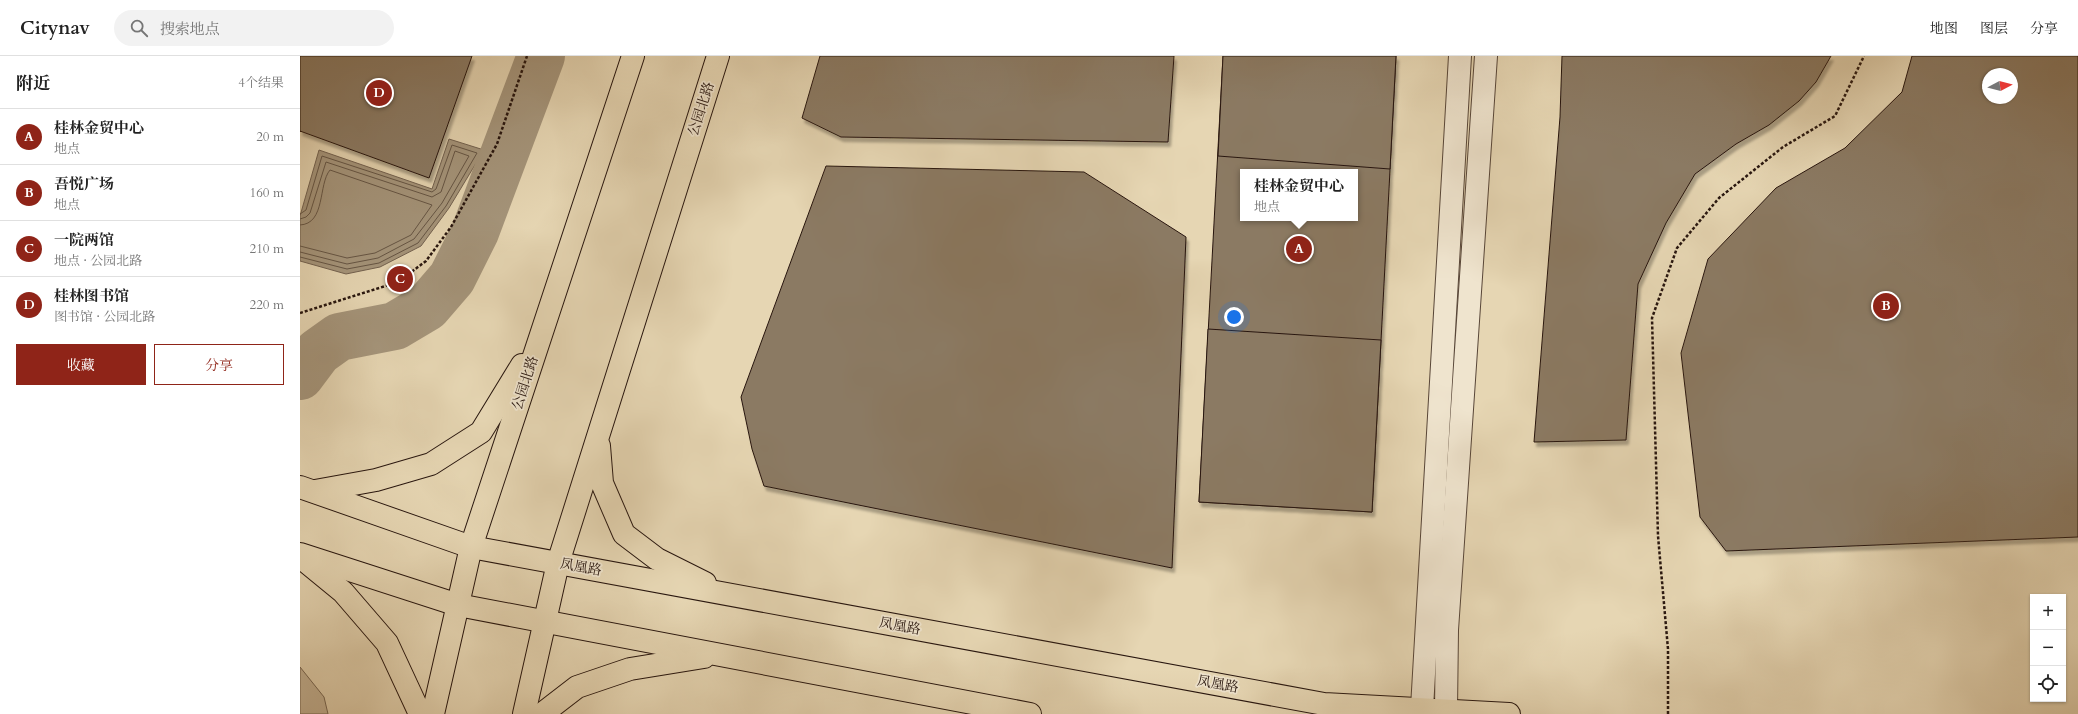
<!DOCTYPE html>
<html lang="zh">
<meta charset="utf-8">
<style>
body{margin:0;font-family:Cardo,"Noto Serif SC",serif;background:#f2f2f2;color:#222}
.controls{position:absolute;right:12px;bottom:12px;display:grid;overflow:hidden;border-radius:0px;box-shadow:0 1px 3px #0004}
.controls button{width:36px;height:36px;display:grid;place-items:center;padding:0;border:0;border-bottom:1px solid #e0e0e0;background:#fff;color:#222;font:20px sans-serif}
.compass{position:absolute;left:1682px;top:12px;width:36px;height:36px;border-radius:50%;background:#fff;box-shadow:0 1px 3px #0004;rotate:83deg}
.you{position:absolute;left:934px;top:261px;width:14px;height:14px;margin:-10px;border:3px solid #fff;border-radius:50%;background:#1a73e8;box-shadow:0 0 0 6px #1a73e833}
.badge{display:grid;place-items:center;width:26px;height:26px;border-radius:50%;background:#8f2418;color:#fff;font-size:13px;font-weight:700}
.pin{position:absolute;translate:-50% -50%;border:2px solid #fff;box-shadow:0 1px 4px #0006}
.popup{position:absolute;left:940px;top:113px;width:118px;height:52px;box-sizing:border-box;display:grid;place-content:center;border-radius:0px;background:#fff;filter:drop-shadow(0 1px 3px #0005);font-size:13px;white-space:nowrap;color:#767676}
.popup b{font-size:15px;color:#222}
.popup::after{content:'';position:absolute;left:50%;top:100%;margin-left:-8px;border:8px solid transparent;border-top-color:#fff}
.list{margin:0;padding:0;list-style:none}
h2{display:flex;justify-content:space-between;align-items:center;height:52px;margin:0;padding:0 16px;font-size:17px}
h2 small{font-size:13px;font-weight:400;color:#767676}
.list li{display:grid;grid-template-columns:26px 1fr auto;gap:12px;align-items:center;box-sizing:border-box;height:56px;padding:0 16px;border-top:1px solid #e0e0e0}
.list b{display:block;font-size:15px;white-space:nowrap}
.list p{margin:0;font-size:13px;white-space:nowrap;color:#767676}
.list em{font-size:13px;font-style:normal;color:#767676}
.actions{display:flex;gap:8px;padding:12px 16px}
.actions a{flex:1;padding:9px 0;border:1px solid #8f2418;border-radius:0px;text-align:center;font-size:14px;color:#8f2418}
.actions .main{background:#8f2418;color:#fff}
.icon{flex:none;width:22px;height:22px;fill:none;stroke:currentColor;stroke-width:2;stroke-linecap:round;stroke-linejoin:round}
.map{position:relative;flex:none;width:1778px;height:658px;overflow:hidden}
header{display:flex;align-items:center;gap:24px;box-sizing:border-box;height:56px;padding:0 20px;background:#fff;border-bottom:1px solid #e0e0e0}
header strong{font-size:19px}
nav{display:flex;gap:22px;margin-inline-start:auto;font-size:14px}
.search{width:280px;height:36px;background:#f2f2f2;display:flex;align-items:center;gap:10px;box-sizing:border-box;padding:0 14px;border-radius:22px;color:#767676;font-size:15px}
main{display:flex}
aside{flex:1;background:#fff}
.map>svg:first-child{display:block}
.green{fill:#c6b597;stroke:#776653}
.water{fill:#a5957b;stroke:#736250}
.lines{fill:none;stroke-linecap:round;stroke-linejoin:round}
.shore{stroke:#665645;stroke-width:1}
.river{stroke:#a5957b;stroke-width:48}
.building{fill:#8b7a64;stroke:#28160f;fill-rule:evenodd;filter:url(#shadow)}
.minor-casing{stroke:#584638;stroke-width:24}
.major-casing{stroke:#28160f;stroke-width:24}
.path{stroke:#28160f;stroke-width:2.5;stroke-dasharray:3 2;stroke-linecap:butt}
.minor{stroke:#efe4ce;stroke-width:22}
.major{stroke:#e6d6b3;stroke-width:22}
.labels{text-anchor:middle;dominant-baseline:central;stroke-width:3.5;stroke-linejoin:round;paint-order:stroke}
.street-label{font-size:14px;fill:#28160f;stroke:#efe4ce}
</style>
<header>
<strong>Citynav</strong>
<div class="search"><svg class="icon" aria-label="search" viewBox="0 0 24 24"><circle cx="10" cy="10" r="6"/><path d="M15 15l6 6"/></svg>搜索地点</div>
<nav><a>地图</a><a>图层</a><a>分享</a></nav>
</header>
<main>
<aside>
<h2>附近<small>4个结果</small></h2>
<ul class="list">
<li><span class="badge">A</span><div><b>桂林金贸中心</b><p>地点</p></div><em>20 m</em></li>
<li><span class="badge">B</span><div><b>吾悦广场</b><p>地点</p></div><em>160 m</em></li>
<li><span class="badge">C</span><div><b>一院两馆</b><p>地点 · 公园北路</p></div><em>210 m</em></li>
<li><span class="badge">D</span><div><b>桂林图书馆</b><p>图书馆 · 公园北路</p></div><em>220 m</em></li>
</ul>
<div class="actions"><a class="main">收藏</a><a>分享</a></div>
</aside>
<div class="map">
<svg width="1778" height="658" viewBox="0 0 1778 658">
<defs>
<filter id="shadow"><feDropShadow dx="2.5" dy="4.5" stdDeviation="1" flood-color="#0004"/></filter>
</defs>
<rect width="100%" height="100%" fill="#e6d6b3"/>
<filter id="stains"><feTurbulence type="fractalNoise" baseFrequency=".005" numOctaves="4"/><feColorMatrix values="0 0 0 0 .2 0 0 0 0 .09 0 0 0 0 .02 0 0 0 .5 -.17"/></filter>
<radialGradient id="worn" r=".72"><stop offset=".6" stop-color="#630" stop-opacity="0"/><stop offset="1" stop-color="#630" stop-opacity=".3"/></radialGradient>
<!-- green -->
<polygon class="green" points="0,611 24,641 28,658 0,658"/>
<!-- water -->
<polygon class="water" points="149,83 184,94 149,152 121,190 80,211 46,218 0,205 0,160 19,94 132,133"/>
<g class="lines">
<!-- shore -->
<g class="shore">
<polyline points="0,158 6,154 22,100 132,136 136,133 152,89 177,97 146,150 118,187 79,207 47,213 0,201"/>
<polyline points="0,163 6,161 10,157 26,106 132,141 141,136 155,95 169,100 142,147 114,183 78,202 47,208 0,196"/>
<path d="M0,169C26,168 18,128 30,114L132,149L111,179L75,197L47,202L0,190"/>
</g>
<!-- river -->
<polyline class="river" points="0,320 18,296 39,281 95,270 127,251 152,222 175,176 241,0"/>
</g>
<!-- building -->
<g class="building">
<polygon points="0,0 172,0 129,122 0,75"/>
<polygon points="520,0 874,0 868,86 541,81 502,62"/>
<path d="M923,0H1096L1072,456L899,446ZM943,116H1055V162H943Z"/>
<polygon points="923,0 1096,0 1090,113 918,100"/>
<polygon points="1262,0 1531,0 1516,26 1499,45 1469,69 1436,88 1395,118 1366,167 1338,228 1326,384 1234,386 1260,61"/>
<path d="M1612,0H1778V481L1426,495L1400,461L1381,297L1408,203L1476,132L1545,92L1602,36ZM1688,18H1712V42H1688Z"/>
<polygon points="526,110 784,116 886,181 872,512 464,430 452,393 441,341"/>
<polygon points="908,273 1081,284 1072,456 899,446"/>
</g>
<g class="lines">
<!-- minor casing -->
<g class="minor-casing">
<g id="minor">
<polyline points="1122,652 1160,0"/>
<polyline points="1146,653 1147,574 1186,0"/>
</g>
</g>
<!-- major casing -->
<g class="major-casing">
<g id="major">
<polyline points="299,390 302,427 324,478 357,503 405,527"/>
<polyline points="0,431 171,491 1024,648 1209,658"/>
<polyline points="15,435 76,424 131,408 181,376 222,309"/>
<polyline points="0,498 158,549 730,658"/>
<polyline points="4,504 43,536 87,587 120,658"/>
<polyline points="133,658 171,491 333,0"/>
<polyline points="224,658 258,507 418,0"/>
<polyline points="242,658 277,631 330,613 404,601"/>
</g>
</g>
<!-- path -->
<g class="path">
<polyline points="0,76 0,75"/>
<polyline points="0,257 98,226 126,205 151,171 197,88 227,0"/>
<polyline points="1368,658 1368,593 1358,480 1352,262 1377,192 1419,142 1483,91 1535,60 1564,0"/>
</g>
<!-- minor -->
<use href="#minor" class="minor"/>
<!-- major -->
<use href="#major" class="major"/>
</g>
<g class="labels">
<!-- street labels -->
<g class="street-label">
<text transform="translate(401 53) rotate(-72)">公园北路</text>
<text transform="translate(225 327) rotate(-72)">公园北路</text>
<text transform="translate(281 511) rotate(10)">凤凰路</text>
<text transform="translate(600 570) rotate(10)">凤凰路</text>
<text transform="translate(918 628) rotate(10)">凤凰路</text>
</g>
</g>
<rect width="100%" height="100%" filter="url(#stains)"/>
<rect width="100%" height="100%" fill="url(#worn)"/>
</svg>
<div class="controls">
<button>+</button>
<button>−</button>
<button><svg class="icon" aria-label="locate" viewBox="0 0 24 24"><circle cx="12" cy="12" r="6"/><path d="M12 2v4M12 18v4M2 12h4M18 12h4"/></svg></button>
</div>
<svg class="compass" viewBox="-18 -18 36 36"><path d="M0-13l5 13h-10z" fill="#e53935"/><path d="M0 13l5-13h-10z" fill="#767676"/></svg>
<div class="you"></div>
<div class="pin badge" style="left:999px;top:193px">A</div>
<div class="popup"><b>桂林金贸中心</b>地点</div>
<div class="pin badge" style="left:1586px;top:250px">B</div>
<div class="pin badge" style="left:100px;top:223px">C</div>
<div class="pin badge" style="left:79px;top:37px">D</div>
</div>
</main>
